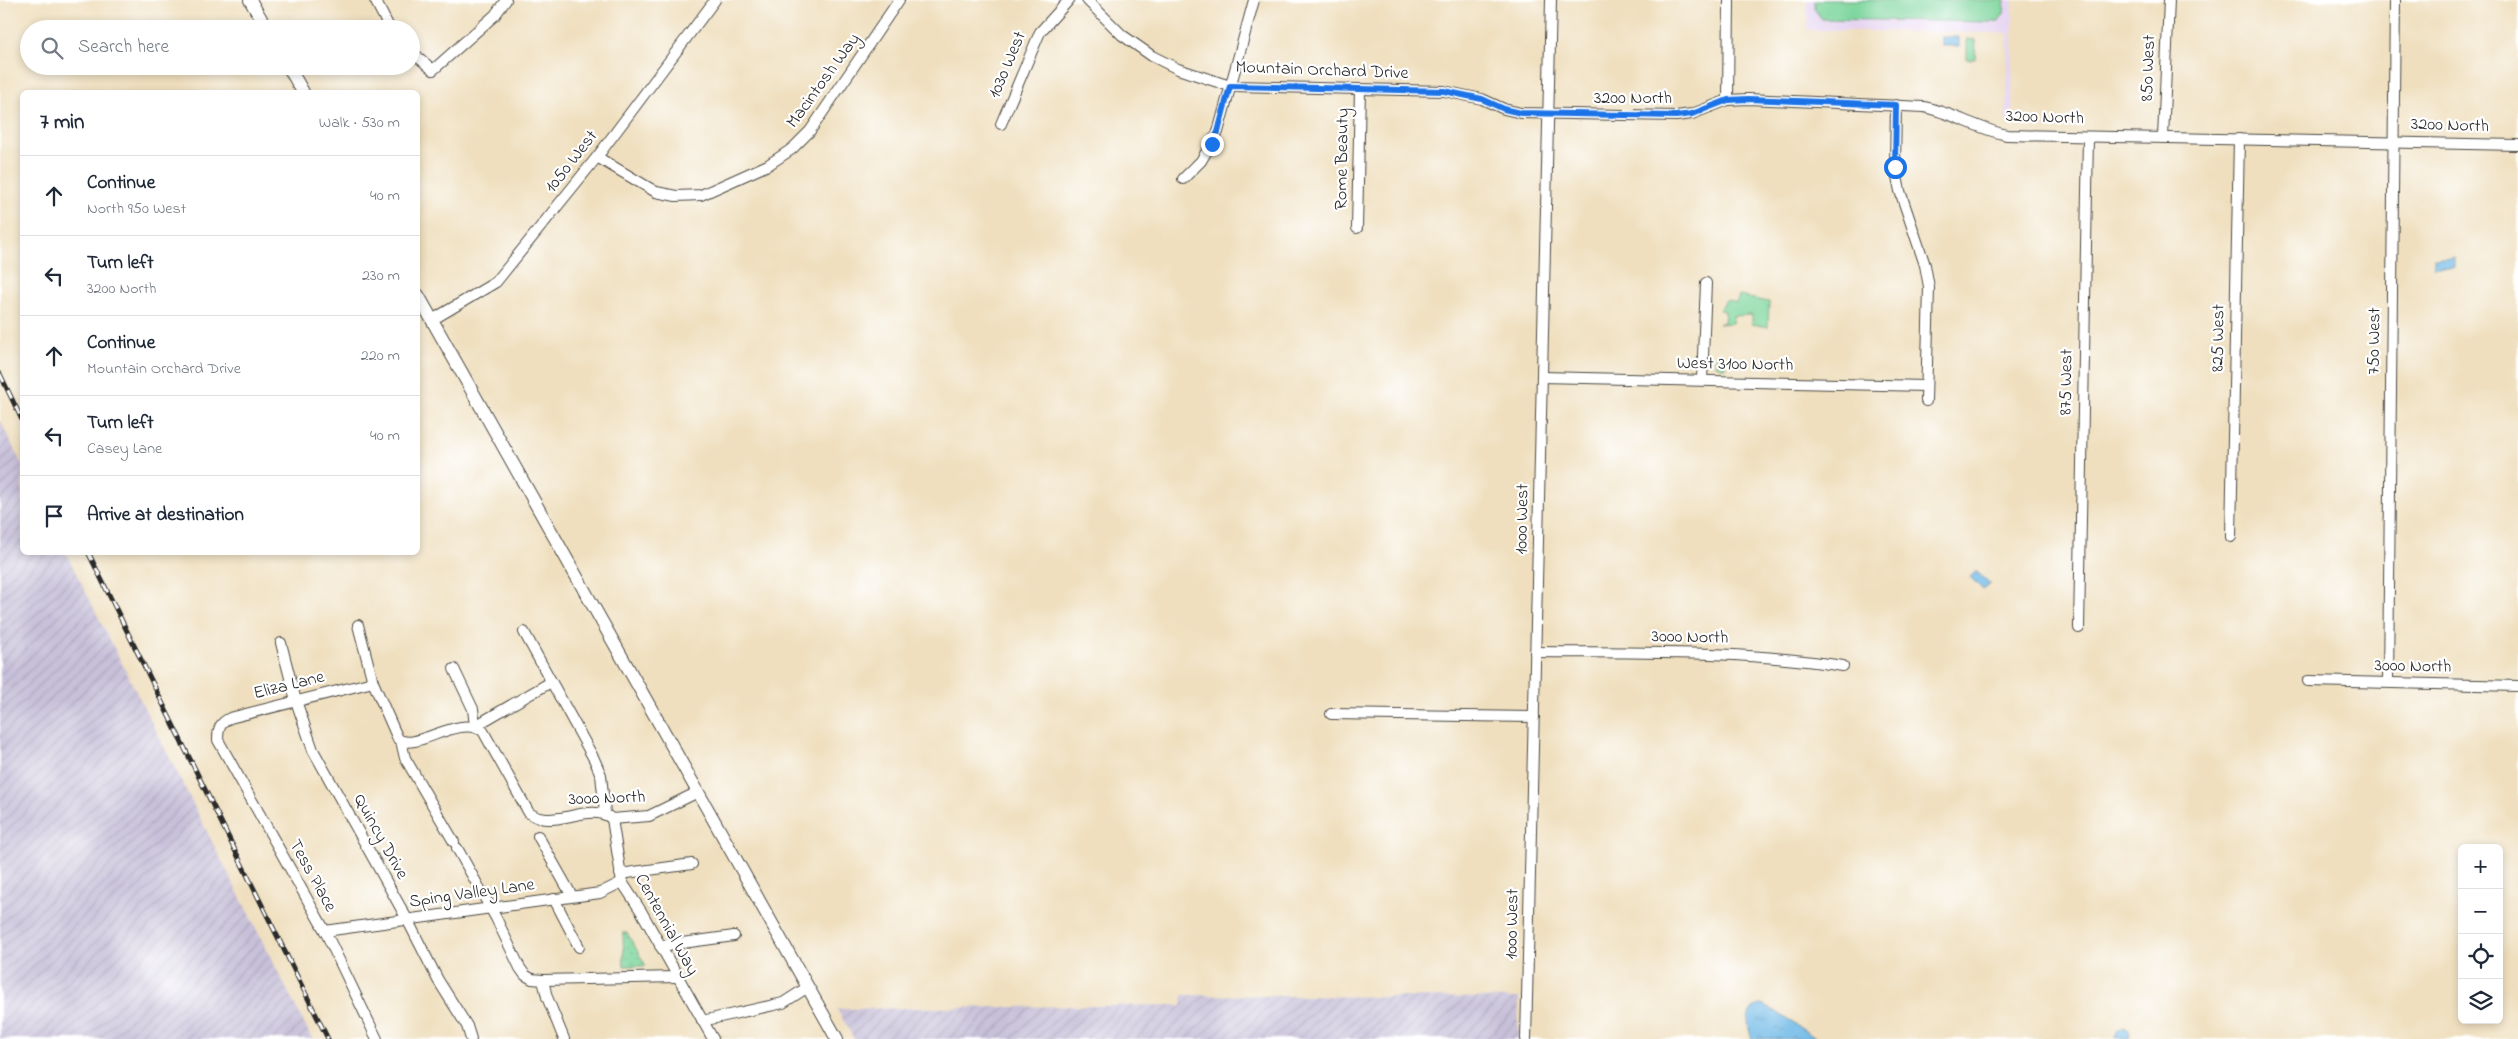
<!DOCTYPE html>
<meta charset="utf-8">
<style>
body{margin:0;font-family:"Indie Flower",sans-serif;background:#f6f6f7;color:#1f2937}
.controls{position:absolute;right:15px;bottom:15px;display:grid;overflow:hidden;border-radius:8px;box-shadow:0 2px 8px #0003}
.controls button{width:45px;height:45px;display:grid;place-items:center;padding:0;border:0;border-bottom:1px solid #e0e1e3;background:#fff;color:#1f2937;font:25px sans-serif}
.stop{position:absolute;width:15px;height:15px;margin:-11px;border:4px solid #1a73e8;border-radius:50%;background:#fff}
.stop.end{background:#1a73e8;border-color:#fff;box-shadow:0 1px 5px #0008}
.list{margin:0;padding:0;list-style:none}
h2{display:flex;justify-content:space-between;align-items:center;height:65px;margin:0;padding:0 20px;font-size:21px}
h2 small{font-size:16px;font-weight:400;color:#747a83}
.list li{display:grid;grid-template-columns:32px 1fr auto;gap:15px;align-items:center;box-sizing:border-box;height:80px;padding:0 20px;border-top:1px solid #e0e1e3}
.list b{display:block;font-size:19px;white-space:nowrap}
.list p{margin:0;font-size:16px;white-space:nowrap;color:#747a83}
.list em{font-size:16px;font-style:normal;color:#747a83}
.icon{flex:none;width:28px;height:28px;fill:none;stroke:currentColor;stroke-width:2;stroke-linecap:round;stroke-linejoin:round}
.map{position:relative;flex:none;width:2518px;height:1039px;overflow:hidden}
.search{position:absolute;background:#fff;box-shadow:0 2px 8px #0003;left:20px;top:20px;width:400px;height:55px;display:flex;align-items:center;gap:12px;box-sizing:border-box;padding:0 18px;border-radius:28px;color:#747a83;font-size:19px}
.panel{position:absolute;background:#fff;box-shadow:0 2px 8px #0003;left:20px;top:90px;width:400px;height:465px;border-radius:8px}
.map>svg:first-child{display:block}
.built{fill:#e5d3f1}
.industrial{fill:url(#industrial-furrows)}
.grass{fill:#7cd59b;stroke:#548063}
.park{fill:url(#park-dots);stroke:#548063}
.water{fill:url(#water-ripples);stroke:#4c7288}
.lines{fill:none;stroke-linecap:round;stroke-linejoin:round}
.minor-casing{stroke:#484641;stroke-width:12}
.major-casing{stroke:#484641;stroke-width:14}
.minor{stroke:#fff;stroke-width:10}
.major{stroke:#fff;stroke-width:12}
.rail-casing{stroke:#2b2b2b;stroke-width:5}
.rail{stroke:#fff;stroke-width:3;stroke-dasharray:9;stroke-linecap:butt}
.route{stroke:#1a73e8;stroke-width:6}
.labels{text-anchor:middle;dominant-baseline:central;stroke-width:4.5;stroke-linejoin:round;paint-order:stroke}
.street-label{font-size:18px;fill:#2b2b2b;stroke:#fff}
</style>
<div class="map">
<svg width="2518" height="1039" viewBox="0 0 2518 1039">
<defs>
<pattern id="industrial-furrows" width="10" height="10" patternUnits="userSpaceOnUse" patternTransform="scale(1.25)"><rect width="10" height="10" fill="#c7c0d9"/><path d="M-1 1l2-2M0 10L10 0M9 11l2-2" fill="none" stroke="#aba5ba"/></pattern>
<pattern id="park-dots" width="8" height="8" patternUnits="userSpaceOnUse" patternTransform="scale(1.25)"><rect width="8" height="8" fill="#7cd59b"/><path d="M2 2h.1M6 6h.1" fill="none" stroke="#6bb786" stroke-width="1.8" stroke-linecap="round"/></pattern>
<pattern id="water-ripples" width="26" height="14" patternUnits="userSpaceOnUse" patternTransform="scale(1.25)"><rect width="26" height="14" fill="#6db8e6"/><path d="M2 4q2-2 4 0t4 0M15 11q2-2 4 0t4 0" fill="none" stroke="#5a96bb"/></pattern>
</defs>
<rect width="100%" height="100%" fill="#fff"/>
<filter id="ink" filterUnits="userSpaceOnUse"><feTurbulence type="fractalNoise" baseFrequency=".02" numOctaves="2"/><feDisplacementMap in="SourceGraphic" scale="10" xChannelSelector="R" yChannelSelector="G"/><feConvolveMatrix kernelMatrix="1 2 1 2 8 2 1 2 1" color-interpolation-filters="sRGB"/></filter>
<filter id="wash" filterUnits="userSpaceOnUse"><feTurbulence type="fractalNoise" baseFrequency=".0096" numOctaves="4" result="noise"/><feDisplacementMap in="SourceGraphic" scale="20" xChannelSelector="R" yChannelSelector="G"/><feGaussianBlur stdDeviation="1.12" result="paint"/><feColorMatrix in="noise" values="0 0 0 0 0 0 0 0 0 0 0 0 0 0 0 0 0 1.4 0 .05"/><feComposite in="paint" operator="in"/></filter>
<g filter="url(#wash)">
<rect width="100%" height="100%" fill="#efdfbe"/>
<!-- built -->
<polygon class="built" points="1807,0 2013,0 2012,119 2005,119 2007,106 2008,33 1807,30"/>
<!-- industrial -->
<g class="industrial">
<polygon points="0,420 22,465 22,552 66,553 312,1039 0,1039"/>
<polygon points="1183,995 1519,998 1518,1039 854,1039 837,1009 1182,1005"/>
</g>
<!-- grass -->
<g class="grass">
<polygon points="1815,0 2005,0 2004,13 1999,21 1992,22 1822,19 1815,10"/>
<polygon points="1967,39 1976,40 1975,59 1967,59"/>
<polygon points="1739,296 1769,302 1768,327 1752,324 1752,315 1733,316 1732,323 1718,324 1724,322 1725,311 1719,310 1726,300 1736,303"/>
<polygon points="1716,354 1724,354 1725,368 1716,365"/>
</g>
<!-- park -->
<polygon class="park" points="623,933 627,933 646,966 624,966"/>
<!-- water -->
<g class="water">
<rect x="1942" y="37" width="17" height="9"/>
<rect x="2434" y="258" width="20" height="9"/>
<polygon points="1976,571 1990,584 1983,590 1970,577"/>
<path d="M1762,1005L1775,1011L1817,1039H1752C1747,1027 1744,1006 1762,1005Z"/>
<polygon points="2124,1027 2129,1030 2129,1039 2116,1039 2117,1031"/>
</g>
</g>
<g filter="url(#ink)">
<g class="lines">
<!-- minor casing -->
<g class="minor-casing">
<g id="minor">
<polyline points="375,0 390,29"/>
<path d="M1087,0L1122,35L1152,56L1178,69L1230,86L1444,91L1482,99L1504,109L1521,113L1676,116L1692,114L1728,100L1748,99L1924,107C1953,113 1978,129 2007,135L2518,145"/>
<polyline points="411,51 433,70 495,15 506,0"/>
<polyline points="1728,100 1729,0"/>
<polyline points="1896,105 1895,167 1900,191 1925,265 1929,287 1926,401"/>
<polyline points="1001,124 1040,32 1069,0"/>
<polyline points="2163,138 2169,0"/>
<polyline points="597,157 656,192 676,196 701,195 768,165 792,149 810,131 899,0"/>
<polyline points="1183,179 1201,161 1218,132 1254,0"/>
<polyline points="1357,228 1360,90"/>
<polyline points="432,320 496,282 597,157 715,0"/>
<polyline points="1542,377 1926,386"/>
<polyline points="1702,380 1706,283"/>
<polyline points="2231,537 2239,139"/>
<path d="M358,625L373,682L398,739C417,752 457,714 483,731L529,813C533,815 537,818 540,818C561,824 593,803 612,819L649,816L698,792"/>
<polyline points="2079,628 2088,137"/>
<polyline points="524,632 594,759 601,775 605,813"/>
<polyline points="281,643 296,701 313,750 407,919 438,980 467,1026 471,1039"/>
<path d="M1535,652C1638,653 1741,650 1843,666"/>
<polyline points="454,669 473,709 475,726"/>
<polyline points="2308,681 2518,686"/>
<path d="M373,682L230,718C220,723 218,728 218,740L325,931L377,1039"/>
<polyline points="2388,682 2395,0"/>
<polyline points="1331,714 1534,717"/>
<polyline points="475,726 551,682"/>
<polyline points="401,741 405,758 454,842"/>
<polyline points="612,819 622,882 641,911 713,1039"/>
<polyline points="538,836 572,896"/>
<polyline points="457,848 496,918 520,968 525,975 532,979 543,980 547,997 564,1039"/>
<polyline points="620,874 692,864"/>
<polyline points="554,899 579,947"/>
<polyline points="325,931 600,893 622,882"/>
<polyline points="660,946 734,936"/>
<polyline points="543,980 676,977"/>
<polyline points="702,1021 783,1003 808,987"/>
<polyline points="1526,1039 1551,0"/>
</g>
</g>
<!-- major casing -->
<g class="major-casing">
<g id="major">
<polyline points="250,0 267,29"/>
<polyline points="288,66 303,92"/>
<polyline points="418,295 837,1039"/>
</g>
</g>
<!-- minor -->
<use href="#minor" class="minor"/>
<!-- major -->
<use href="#major" class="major"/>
<!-- rail casing -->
<g class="rail-casing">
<g id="rail">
<polyline points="0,374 22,420"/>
<polyline points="88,552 328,1039"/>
</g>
</g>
<!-- rail -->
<use href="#rail" class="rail"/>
</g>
</g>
<g class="lines" filter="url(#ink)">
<!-- route -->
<polyline class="route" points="1212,144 1218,132 1230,86 1444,91 1482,99 1504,109 1521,113 1676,116 1692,114 1728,100 1748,99 1896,105 1895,167"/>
</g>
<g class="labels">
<!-- street labels -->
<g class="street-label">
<text transform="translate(1008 65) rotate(-67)">1030 West</text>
<text transform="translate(2149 68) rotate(-88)">850 West</text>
<text transform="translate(1322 71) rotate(2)">Mountain Orchard Drive</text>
<text transform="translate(824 81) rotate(-54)">Macintosh Way</text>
<text x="1633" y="99">3200 North</text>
<text transform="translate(2045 118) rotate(2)">3200 North</text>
<text transform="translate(2450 126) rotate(2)">3200 North</text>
<text transform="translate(1343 159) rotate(-89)">Rome Beauty</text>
<text transform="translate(572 162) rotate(-52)">1050 West</text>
<text transform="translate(2219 338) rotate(-89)">825 West</text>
<text transform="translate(2375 341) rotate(-89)">750 West</text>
<text transform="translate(1735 365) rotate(1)">West 3100 North</text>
<text transform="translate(2067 382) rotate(-89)">875 West</text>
<text transform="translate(1523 519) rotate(-89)">1000 West</text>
<text transform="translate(1690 638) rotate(1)">3000 North</text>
<text transform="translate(2413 667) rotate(1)">3000 North</text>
<text transform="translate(289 686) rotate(-14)">Eliza Lane</text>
<text transform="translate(607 799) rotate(-2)">3000 North</text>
<text transform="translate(380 837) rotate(61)">Quincy Drive</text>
<text transform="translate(312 876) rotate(61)">Tess Place</text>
<text transform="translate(472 894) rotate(-8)">Sping Valley Lane</text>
<text transform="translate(1513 924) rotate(-89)">1000 West</text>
<text transform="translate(666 925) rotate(61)">Centennial Way</text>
</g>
</g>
</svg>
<div class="controls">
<button>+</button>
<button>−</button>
<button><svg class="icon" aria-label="locate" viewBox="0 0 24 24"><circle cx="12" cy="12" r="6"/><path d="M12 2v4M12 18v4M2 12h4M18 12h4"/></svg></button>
<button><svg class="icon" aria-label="layers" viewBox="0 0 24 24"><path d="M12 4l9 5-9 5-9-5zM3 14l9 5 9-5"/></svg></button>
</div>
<div class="stop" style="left:1895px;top:167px"></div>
<div class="stop end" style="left:1212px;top:144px"></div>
<div class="search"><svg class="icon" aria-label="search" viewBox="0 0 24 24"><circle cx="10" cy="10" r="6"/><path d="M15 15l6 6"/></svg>Search here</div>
<section class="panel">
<h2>7 min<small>Walk · 530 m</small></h2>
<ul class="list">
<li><svg class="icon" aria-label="ahead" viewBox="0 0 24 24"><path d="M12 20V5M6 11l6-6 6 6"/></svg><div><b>Continue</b><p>North 950 West</p></div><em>40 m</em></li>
<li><svg class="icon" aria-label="left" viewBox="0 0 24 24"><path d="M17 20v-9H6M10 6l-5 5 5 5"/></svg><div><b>Turn left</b><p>3200 North</p></div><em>230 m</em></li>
<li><svg class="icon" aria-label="ahead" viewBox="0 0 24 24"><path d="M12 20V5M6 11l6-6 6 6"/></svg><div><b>Continue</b><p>Mountain Orchard Drive</p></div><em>220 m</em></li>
<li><svg class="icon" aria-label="left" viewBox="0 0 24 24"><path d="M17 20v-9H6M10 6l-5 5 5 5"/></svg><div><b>Turn left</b><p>Casey Lane</p></div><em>40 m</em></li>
<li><svg class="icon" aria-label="arrive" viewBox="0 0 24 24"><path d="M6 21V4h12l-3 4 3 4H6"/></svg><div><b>Arrive at destination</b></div></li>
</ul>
</section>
</div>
